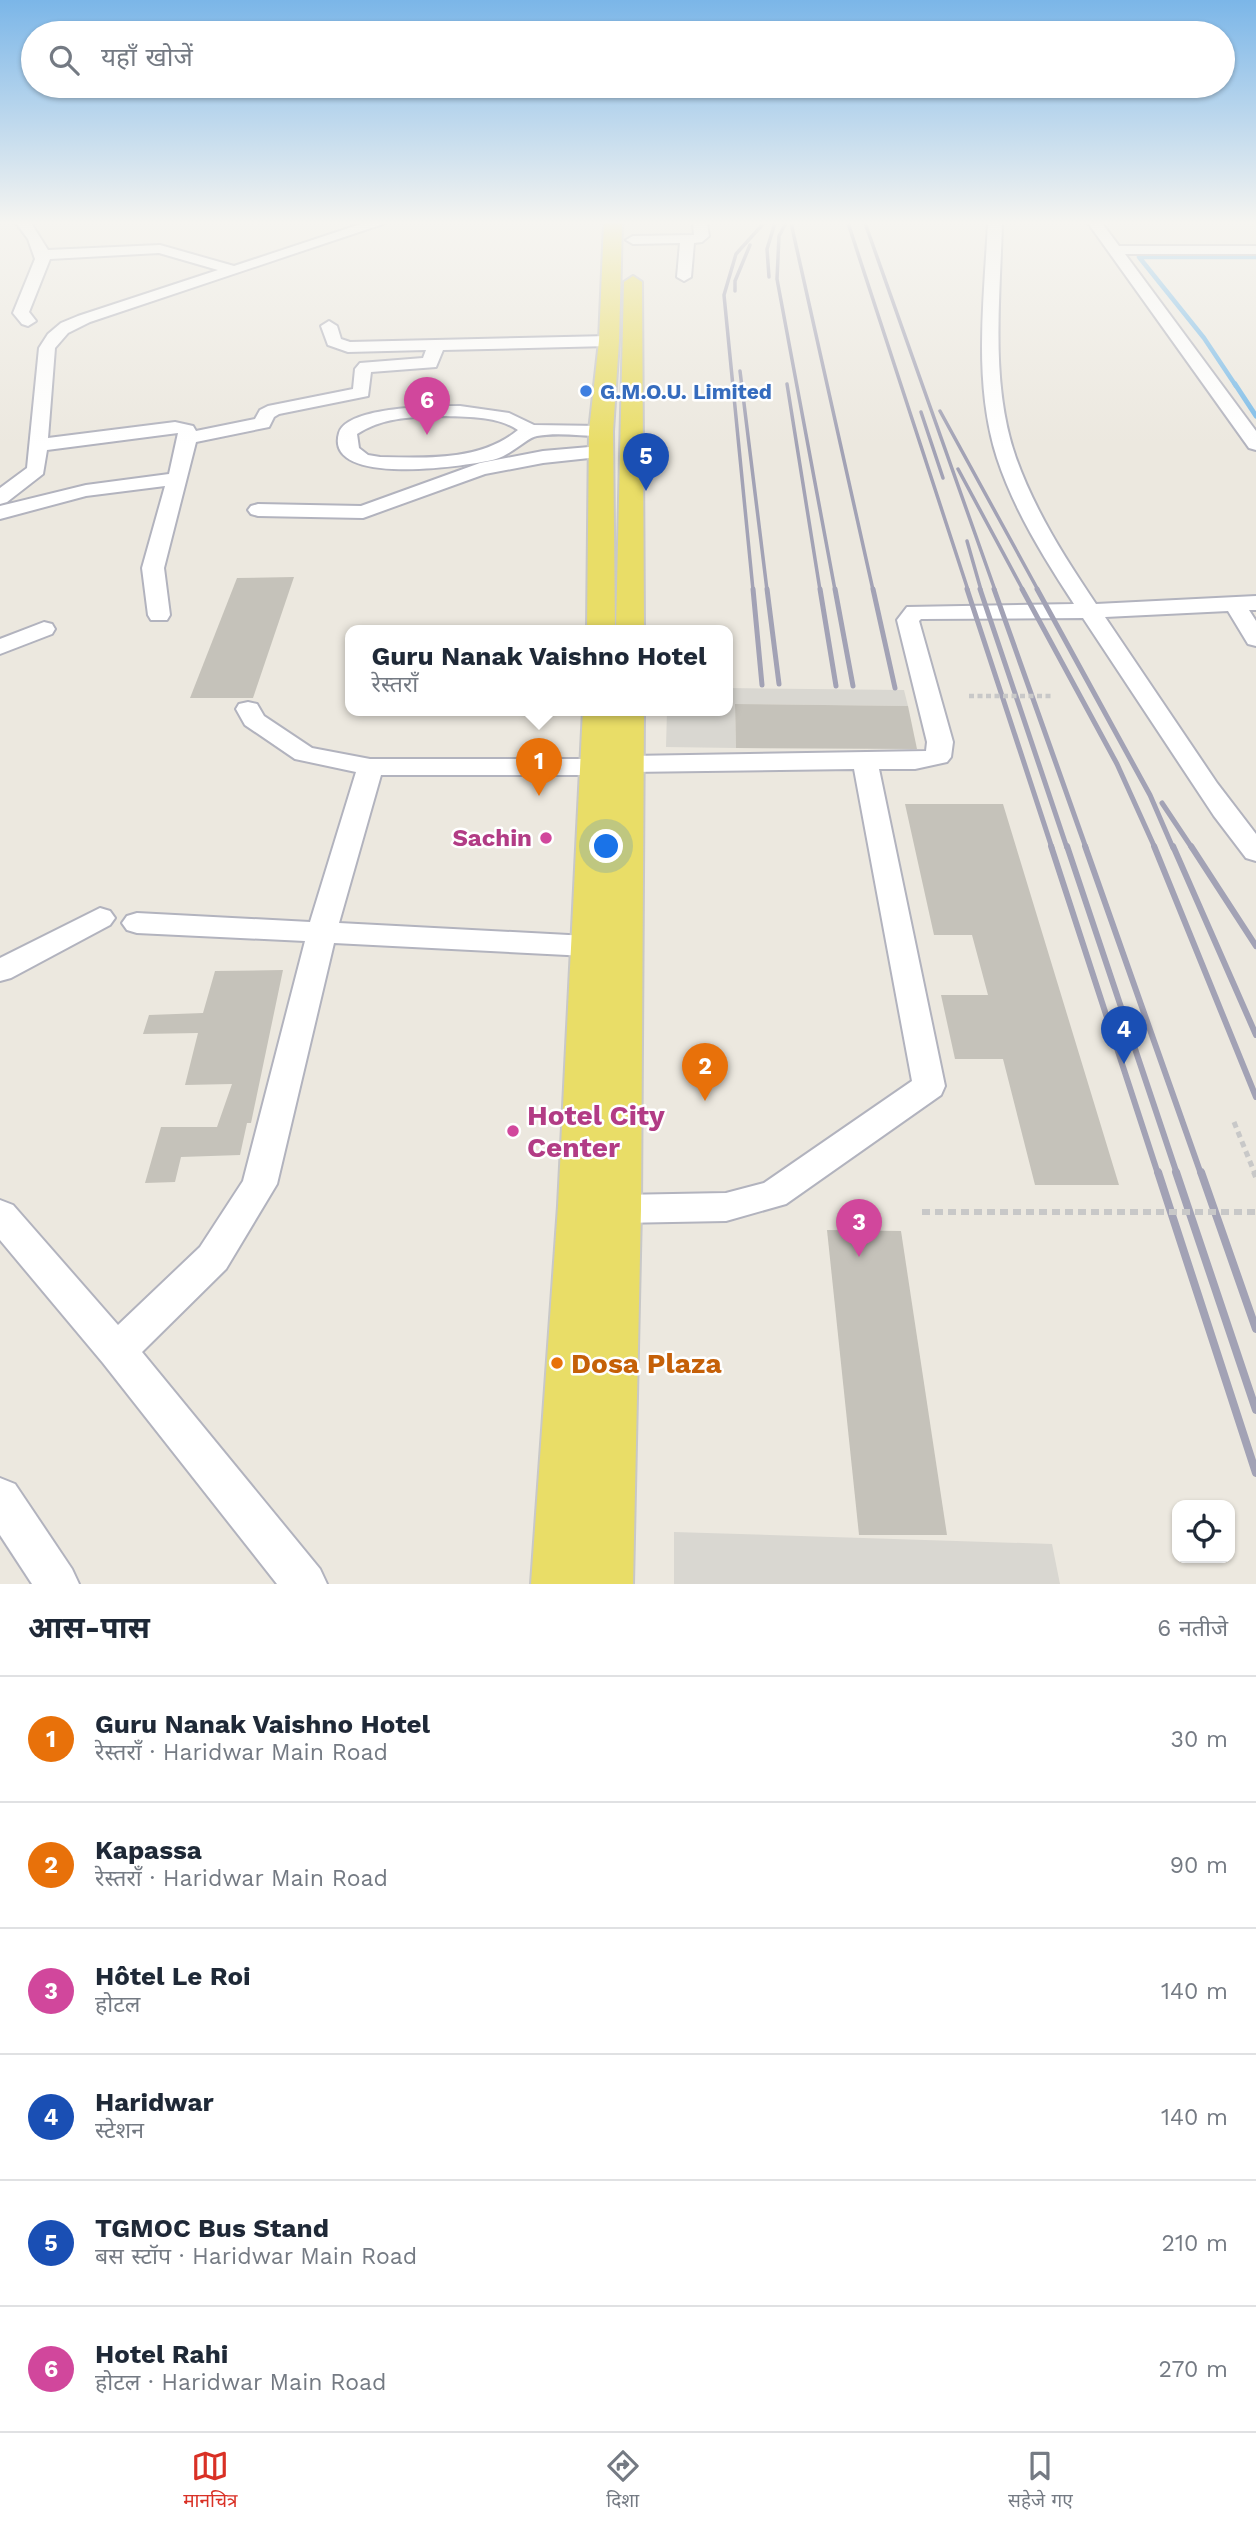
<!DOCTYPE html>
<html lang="hi">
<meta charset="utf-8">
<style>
body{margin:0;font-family:"Work Sans","Noto Sans Devanagari",sans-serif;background:#f6f6f7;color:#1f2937}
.controls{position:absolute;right:21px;bottom:21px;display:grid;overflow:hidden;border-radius:14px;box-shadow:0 2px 5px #0004}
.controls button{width:63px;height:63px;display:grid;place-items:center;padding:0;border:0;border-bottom:2px solid #e0e1e3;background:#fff;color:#1f2937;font:35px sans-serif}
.you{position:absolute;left:607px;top:847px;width:24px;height:24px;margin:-18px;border:5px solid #fff;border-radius:50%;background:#1a73e8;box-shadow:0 0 0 10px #1a73e833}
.badge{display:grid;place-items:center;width:46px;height:46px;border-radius:50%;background:#d93025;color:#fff;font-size:23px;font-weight:700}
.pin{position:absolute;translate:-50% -58px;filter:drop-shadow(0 2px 4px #0008)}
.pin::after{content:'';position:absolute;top:37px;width:24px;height:21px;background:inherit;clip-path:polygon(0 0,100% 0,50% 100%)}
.popup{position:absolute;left:345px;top:625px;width:388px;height:91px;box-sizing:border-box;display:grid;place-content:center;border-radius:14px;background:#fff;filter:drop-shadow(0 2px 5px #0005);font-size:23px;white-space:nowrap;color:#747a83}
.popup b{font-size:26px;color:#1f2937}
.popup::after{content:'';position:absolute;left:50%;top:100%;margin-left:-14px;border:14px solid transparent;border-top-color:#fff}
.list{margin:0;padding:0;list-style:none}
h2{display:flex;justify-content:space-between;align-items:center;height:91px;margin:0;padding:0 28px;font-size:30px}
h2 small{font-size:23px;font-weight:400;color:#747a83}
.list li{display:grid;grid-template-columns:46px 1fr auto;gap:21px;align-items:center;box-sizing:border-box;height:126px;padding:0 28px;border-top:2px solid #e0e1e3}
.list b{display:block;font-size:26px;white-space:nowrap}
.list p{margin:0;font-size:23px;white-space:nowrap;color:#747a83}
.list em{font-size:23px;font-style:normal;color:#747a83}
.icon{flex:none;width:38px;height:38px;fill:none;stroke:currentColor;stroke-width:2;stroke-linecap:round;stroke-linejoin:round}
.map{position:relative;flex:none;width:1256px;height:1584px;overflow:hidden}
.search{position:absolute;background:#fff;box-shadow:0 2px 5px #0004;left:21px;right:21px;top:21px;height:77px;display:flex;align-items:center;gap:18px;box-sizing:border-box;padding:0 24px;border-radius:38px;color:#747a83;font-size:26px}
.sheet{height:847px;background:#fff}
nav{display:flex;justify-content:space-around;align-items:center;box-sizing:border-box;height:98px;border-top:2px solid #e0e1e3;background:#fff;font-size:19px;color:#747a83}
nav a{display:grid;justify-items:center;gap:4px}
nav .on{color:#d93025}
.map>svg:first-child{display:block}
.plaza{fill:#d9d7d1}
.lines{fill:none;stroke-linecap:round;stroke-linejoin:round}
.stream-far1{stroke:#78bae8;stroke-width:4.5}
.stream{stroke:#78bae8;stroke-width:5}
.building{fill:#c5c2ba}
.minor-casing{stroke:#b2b3be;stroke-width:4}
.major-casing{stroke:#c8c8c8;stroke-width:4}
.path-far1{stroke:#c8c8c8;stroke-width:5;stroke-dasharray:6 4.5;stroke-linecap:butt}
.path{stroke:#c8c8c8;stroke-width:6;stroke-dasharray:8 5;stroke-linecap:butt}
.minor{fill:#fff;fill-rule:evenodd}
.major{fill:#e9dd67;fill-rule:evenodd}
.rail-far3{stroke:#a2a2b5;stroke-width:3.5}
.rail-far2{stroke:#a2a2b5;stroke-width:5}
.rail-far1{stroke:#a2a2b5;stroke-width:6}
.rail{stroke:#a2a2b5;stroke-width:8}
.path-bridge-far1{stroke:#c8c8c8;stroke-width:4.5;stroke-dasharray:5 3.5;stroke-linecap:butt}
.path-bridge{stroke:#c8c8c8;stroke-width:6;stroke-dasharray:8 5;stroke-linecap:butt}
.shop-dot{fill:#3f7fe0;stroke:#fff;stroke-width:2.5}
.hotel-dot{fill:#d1479c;stroke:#fff;stroke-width:2.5}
.food-dot{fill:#e8710a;stroke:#fff;stroke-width:2.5}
.labels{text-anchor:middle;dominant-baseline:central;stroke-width:5;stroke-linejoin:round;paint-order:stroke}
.far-shop-label{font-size:21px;font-weight:bold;fill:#366cbe;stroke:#fff;text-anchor:start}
.hotel-label{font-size:24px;font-weight:bold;fill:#b23c85;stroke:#fff;text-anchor:end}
.near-hotel-label{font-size:28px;font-weight:bold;fill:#b23c85;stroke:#fff;text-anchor:start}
.near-food-label{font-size:28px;font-weight:bold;fill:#c56008;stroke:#fff;text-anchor:start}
</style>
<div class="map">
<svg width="1256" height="1584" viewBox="0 0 1256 1584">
<rect width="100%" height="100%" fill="#ece8df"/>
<!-- plaza -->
<g class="plaza">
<polygon points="728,688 904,690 908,706 735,704 736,748 666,747 667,710 728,710"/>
<polygon points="674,1532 1052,1544 1060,1584 674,1584"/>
</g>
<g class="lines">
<!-- stream-far1 -->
<polyline class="stream-far1" points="1236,386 1204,338 1139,257 1256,257"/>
<!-- stream -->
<polyline class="stream" points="1235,384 1256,416"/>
</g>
<!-- building -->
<g class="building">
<polygon points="294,577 253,698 190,698 237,578"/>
<polygon points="735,704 908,706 917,749 736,748"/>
<polygon points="905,804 1003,804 1119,1185 1035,1185 1003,1059 955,1059 941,995 988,995 972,935 934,935"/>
<polygon points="283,970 251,1123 247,1123 240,1155 181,1157 175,1182 145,1183 161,1127 217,1127 232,1084 185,1085 198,1033 143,1034 149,1015 203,1013 215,971"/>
<polygon points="827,1230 901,1231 947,1535 859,1535"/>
</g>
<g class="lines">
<!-- minor casing -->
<g class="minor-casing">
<g id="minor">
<polygon points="16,223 31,223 48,250 160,245 234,266 364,223 386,223 90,322 68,333 55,348 48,438 175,422 193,426 196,431 255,419 260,410 268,406 353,389 355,369 360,363 423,358 426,350 348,352 328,345 321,326 329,321 337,326 341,339 350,342 609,336 617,341 609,346 443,350 436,367 371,372 368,396 279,414 274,417 269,427 196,442 164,568 170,615 167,620 151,620 148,615 142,568 165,486 86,496 0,519 0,506 86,485 169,474 178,433 47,450 43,474 7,502 0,504 0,488 27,468 39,348 48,334 61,323 78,316 218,270 159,253 50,259 29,312 36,321 28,326 22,324 13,313 35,259 28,239"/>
<polygon points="693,223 707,223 709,236 702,242 694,243 691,277 684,281 677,277 680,243 633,244 626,240 633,236 694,235"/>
<path d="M988,223H1002C1000,301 990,384 1016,458C1035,511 1065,558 1096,604L1256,596V610H1249L1256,621V646L1248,644L1228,611L1105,617L1217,783L1256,834V861L1246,858L1214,816L1083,618L921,619L919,621L953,742L951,757L947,762L915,769H879L945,1086L941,1095L786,1204L726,1221L619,1223L606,1219L601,1209L606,1199L619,1195L726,1193L764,1183L912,1081L854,769L629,772L620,769L616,764L620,759L629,756L926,751L927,742L897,620L907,607L1074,604C1044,558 1014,510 997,458C973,383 984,301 988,223Z"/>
<polygon points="1088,223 1102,223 1119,246 1256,246 1256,254 1125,254 1256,431 1256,450 1249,448"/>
<path d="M460,406L509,413L534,425L601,426L610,431L601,436C581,436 557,432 537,436C528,437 511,455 496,459C470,466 323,488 339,433C347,406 437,406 460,406ZM437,416C463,417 496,415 518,430C481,461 427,458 380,457L368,455L359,448L357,434C382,418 409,417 437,416Z"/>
<polygon points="601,446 608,448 610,452 608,456 543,463 485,474 363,518 258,516 251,514 248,510 251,506 258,504 361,506 480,463 543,451"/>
<polygon points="44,622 52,624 55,629 52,634 0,654 0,639"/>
<polygon points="248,702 257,704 264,716 312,748 370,759 596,759 605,762 609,767 605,772 596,775 381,775 339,923 606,937 616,940 621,947 616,954 606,957 334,943 277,1184 226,1269 142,1352 320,1569 327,1584 277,1584 103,1363 0,1240 0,1200 13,1205 118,1325 200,1247 243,1181 305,941 137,933 127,930 122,923 127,916 137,913 310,922 356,772 295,759 245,725 236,709 239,704"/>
<polygon points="100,908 110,911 115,918 110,925 11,978 0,981 0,958"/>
<polygon points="0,1478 15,1484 72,1569 79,1584 32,1584 0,1535"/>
</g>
</g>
<!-- major casing -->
<g class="major-casing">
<g id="major">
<polygon points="604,223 622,223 619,341 613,431 615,630 587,630 589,431 599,341"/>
<polygon points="633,276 642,282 644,630 616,630 624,282"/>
<polygon points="583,710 613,710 613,714 614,710 644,710 641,1209 633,1584 531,1584 558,1206"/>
</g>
</g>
<!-- path-far1 -->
<polyline class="path-far1" points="1234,1122 1255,1174"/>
<!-- path -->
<polyline class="path" points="1254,1172 1256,1177"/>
<!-- minor -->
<use href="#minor" class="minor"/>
<!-- major -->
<use href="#major" class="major"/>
<!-- rail-far3 -->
<g class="rail-far3">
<polyline points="786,223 779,236 777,279 835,590"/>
<polyline points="791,223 873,590"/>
<polyline points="848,223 968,590"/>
<polyline points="865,223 995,590"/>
<polyline points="769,277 767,249 775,223"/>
<polyline points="735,291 735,281 750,245"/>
<polyline points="740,371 767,590"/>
<polyline points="787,384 820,590"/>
<polyline points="940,411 1038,590"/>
<polyline points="921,412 943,478"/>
<polyline points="958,469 1023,590"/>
<polyline points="967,541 981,590"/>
<polyline points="753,590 724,295 736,254 764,223"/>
</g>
<!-- rail-far2 -->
<g class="rail-far2">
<polyline points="753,589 762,685"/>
<polyline points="767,589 779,684"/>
<polyline points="820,589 836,686"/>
<polyline points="835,589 853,686"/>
<polyline points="873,589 895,688"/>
<polyline points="967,589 1052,848"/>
<polyline points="980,589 1067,848"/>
<polyline points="994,589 1086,848"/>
<polyline points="1022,589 1117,764 1155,848"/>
<polyline points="1037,589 1150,795 1173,848"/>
<polyline points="1162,803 1192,848"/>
</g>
<!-- rail-far1 -->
<g class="rail-far1">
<polyline points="1051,846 1158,1174"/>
<polyline points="1067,846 1177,1174"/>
<polyline points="1085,846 1201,1174"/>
<polyline points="1154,846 1256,1097"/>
<polyline points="1173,846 1256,1035"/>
<polyline points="1191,846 1256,946"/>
</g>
<!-- rail -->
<g class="rail">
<polyline points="1158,1172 1256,1473"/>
<polyline points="1176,1172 1256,1410"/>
<polyline points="1201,1172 1256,1329"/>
</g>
<!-- path-bridge-far1 -->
<polyline class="path-bridge-far1" points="969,696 1053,696"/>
<!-- path-bridge -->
<polyline class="path-bridge" points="922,1212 1256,1212"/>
</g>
<!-- sky -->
<linearGradient id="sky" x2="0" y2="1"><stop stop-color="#7bb6e8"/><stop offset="0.5" stop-color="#f6f5f1"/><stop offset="1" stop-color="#f6f5f1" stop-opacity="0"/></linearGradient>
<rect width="1256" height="445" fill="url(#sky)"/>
<!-- markers -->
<circle class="shop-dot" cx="586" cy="391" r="7"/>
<g class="hotel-dot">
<circle cx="546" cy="838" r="7"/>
<circle cx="513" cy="1131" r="7"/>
</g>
<circle class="food-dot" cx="557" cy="1363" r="7"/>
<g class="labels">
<!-- far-shop labels -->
<g class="far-shop-label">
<text x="600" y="391">G.M.O.U. Limited</text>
</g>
<!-- hotel labels -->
<g class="hotel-label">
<text x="532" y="838">Sachin</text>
</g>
<!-- near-hotel labels -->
<g class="near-hotel-label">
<text x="527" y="1115">Hotel City<tspan x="527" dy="32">Center</tspan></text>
</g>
<!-- near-food labels -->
<g class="near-food-label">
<text x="571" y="1363">Dosa Plaza</text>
</g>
</g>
</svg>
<div class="controls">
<button><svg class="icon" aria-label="locate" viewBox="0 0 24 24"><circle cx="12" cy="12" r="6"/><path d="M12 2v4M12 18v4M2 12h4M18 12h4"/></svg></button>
</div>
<div class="you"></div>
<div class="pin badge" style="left:539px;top:796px;background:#e8710a">1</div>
<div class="popup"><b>Guru Nanak Vaishno Hotel</b>रेस्तराँ</div>
<div class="pin badge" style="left:705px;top:1101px;background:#e8710a">2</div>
<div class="pin badge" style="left:859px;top:1257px;background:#d1479c">3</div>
<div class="pin badge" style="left:1124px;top:1064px;background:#1a4fb4">4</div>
<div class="pin badge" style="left:646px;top:491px;background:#1a4fb4">5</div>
<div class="pin badge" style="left:427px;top:435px;background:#d1479c">6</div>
<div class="search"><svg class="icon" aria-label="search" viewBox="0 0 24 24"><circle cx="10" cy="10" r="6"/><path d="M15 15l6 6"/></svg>यहाँ खोजें</div>
</div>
<section class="sheet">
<h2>आस-पास<small>6 नतीजे</small></h2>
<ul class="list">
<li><span class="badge" style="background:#e8710a">1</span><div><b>Guru Nanak Vaishno Hotel</b><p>रेस्तराँ · Haridwar Main Road</p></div><em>30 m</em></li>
<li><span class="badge" style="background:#e8710a">2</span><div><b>Kapassa</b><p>रेस्तराँ · Haridwar Main Road</p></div><em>90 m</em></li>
<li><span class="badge" style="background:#d1479c">3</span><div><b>Hôtel Le Roi</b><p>होटल</p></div><em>140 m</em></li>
<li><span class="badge" style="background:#1a4fb4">4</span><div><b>Haridwar</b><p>स्टेशन</p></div><em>140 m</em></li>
<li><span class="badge" style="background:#1a4fb4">5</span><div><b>TGMOC Bus Stand</b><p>बस स्टॉप · Haridwar Main Road</p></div><em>210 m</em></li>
<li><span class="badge" style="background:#d1479c">6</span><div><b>Hotel Rahi</b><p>होटल · Haridwar Main Road</p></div><em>270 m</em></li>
</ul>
</section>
<nav>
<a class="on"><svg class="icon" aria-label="map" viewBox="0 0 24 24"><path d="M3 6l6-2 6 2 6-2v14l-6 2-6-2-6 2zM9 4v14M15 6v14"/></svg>मानचित्र</a>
<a><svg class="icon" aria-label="directions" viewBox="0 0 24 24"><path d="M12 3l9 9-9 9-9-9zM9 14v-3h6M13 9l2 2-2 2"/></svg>दिशा</a>
<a><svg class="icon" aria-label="saved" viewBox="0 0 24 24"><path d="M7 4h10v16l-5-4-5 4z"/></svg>सहेजे गए</a>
</nav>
